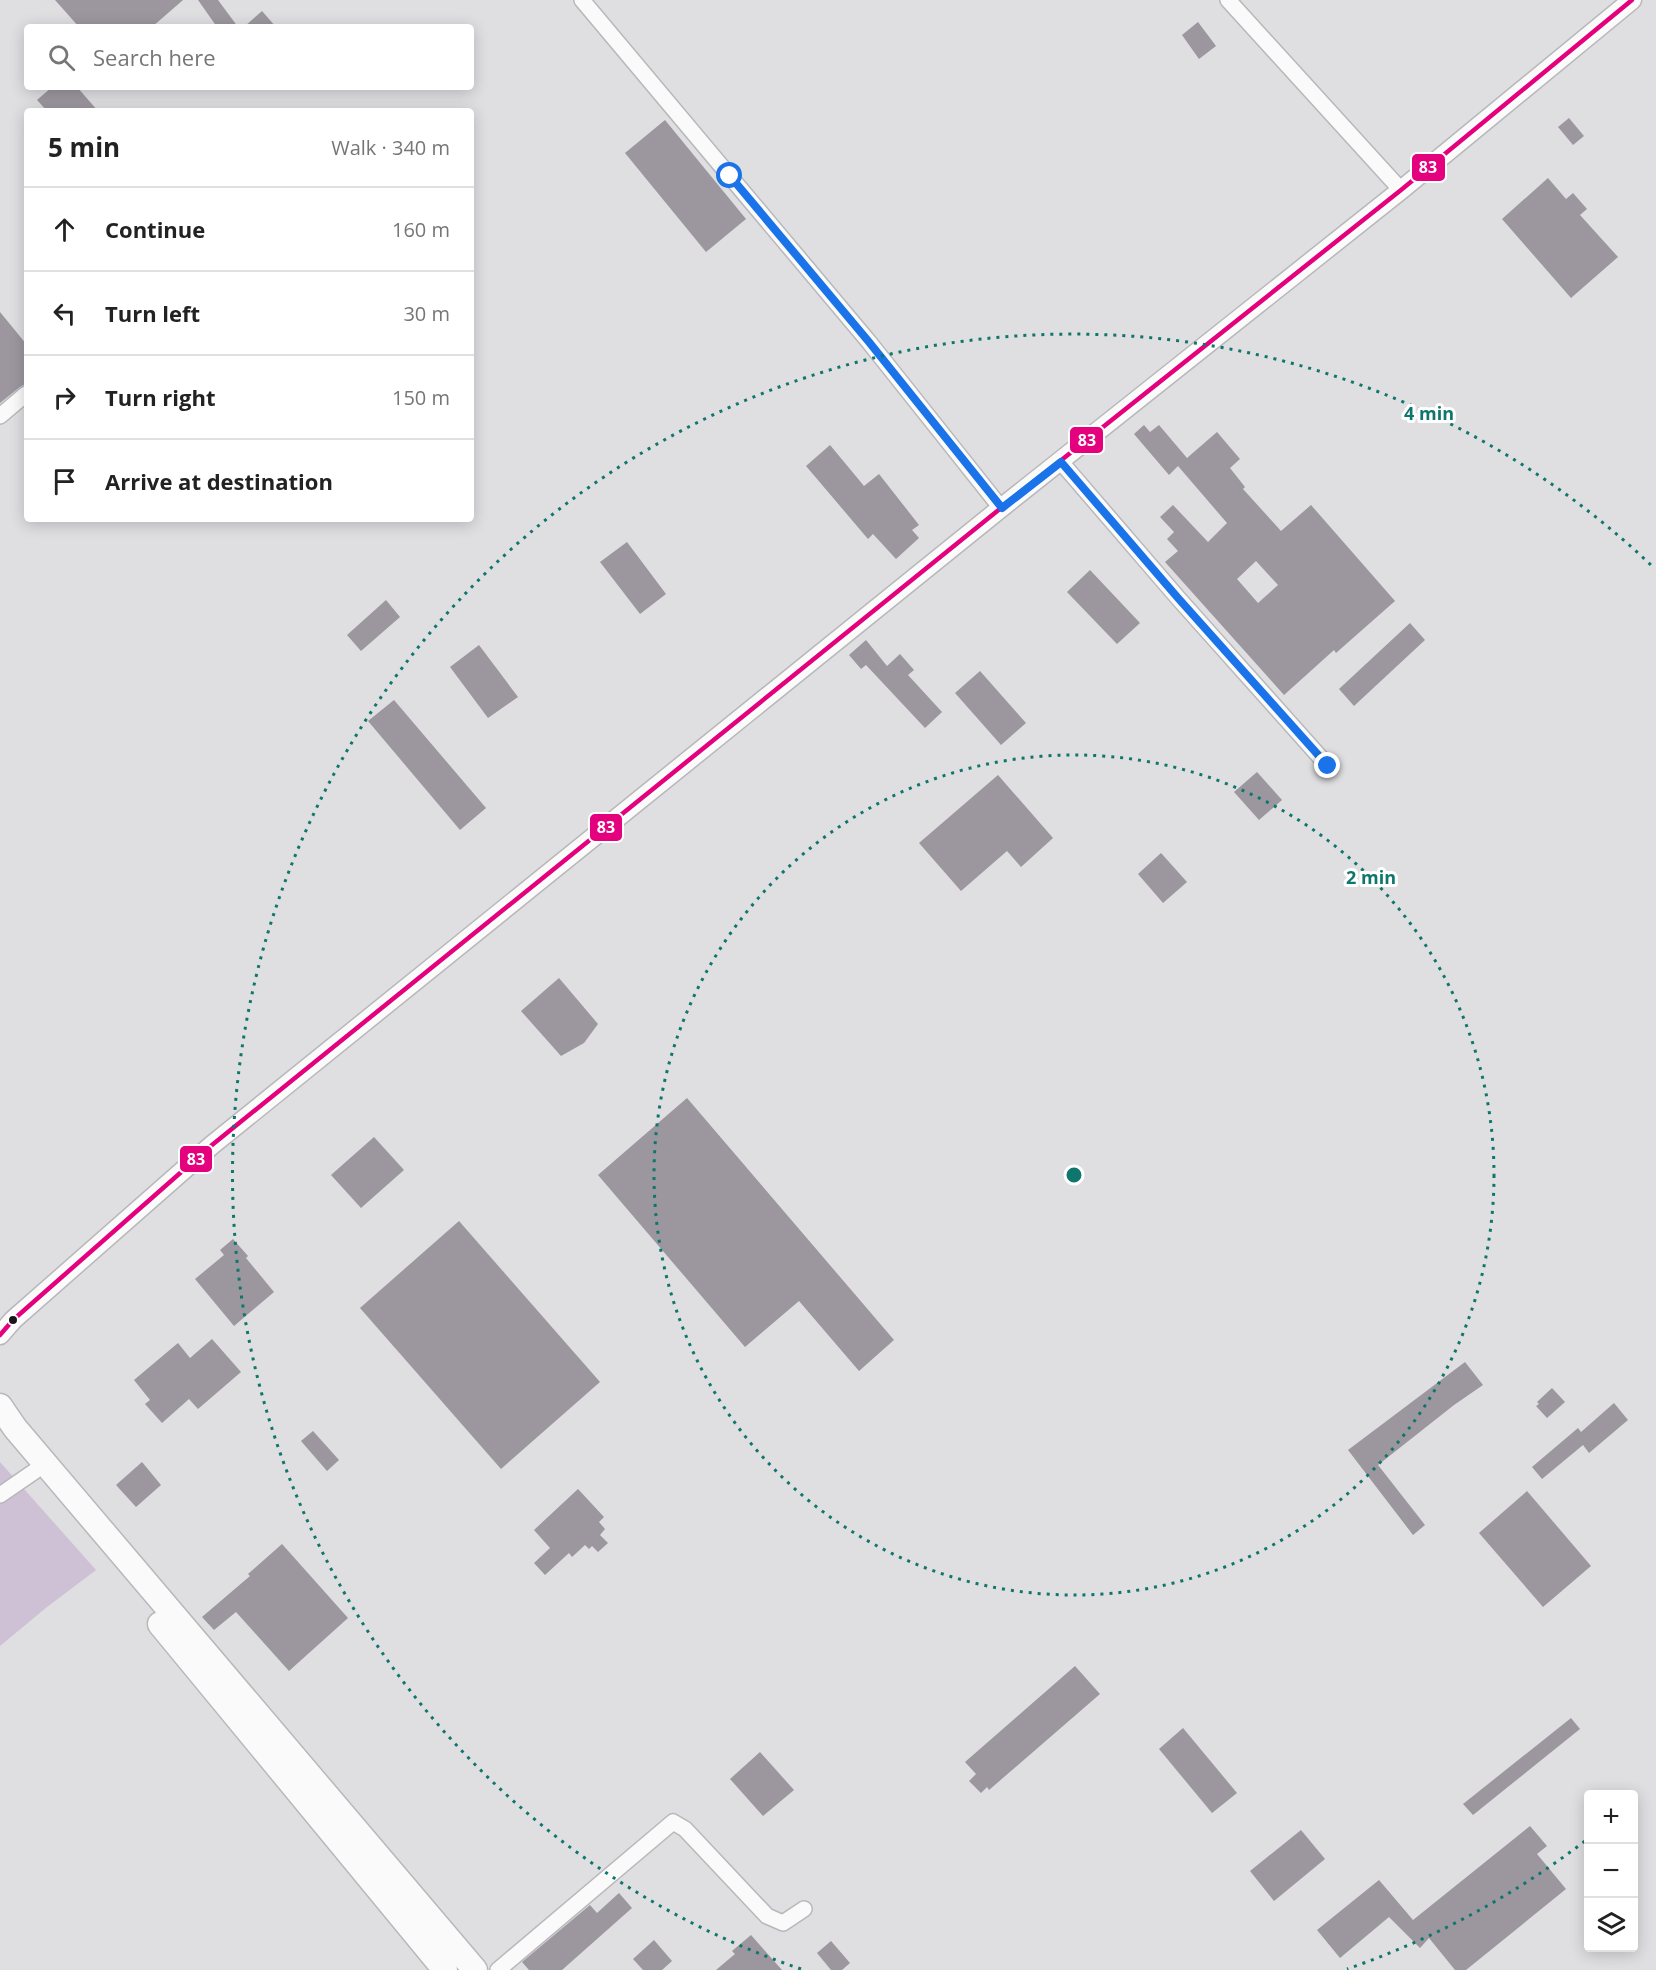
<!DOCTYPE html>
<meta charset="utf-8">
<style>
body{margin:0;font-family:"Open Sans",sans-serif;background:#f6f6f6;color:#222}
.controls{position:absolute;right:18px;bottom:18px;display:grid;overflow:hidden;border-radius:6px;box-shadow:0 3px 15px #0003}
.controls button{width:54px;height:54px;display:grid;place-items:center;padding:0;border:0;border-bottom:2px solid #e0e0e0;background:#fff;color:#222;font:30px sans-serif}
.stop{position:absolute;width:18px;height:18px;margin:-14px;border:4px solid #1a73e8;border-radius:50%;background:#fff}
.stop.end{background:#1a73e8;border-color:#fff;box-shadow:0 2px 6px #0008}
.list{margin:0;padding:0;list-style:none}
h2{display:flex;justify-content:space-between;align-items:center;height:78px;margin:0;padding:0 24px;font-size:26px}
h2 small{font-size:20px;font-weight:400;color:#767676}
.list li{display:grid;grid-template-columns:39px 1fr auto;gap:18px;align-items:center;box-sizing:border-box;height:84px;padding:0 24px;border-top:2px solid #e0e0e0}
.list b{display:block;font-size:22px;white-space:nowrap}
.list em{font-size:20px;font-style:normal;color:#767676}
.icon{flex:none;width:33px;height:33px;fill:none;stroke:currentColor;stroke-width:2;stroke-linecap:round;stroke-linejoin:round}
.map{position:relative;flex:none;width:1656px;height:1970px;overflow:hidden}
.search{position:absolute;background:#fff;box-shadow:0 3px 15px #0003;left:24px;top:24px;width:450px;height:66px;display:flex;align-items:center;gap:15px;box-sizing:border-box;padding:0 21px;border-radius:6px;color:#767676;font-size:22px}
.panel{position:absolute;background:#fff;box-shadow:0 3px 15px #0003;left:24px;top:108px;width:450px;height:414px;border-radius:6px}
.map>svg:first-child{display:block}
.green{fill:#cec1d5}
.building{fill:#9c969f;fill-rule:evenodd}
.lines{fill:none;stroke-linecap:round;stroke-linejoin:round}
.minor-casing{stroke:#b8b8ba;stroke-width:18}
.tertiary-casing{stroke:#b8b8ba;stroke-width:21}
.trunk-casing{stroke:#b8b8ba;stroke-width:27}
.minor{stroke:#fafafa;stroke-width:15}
.tertiary{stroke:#fafafa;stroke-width:18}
.trunk{stroke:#fafafa;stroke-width:24}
.bus-1-casing{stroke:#fff;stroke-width:9}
.bus-1{stroke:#e5007d;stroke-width:4.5}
.route{stroke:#1a73e8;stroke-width:8}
.ring{fill:none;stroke:#0f766e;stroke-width:3;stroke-dasharray:3 6}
.bus-dot{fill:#181719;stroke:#fff;stroke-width:2}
.centre{fill:#0f766e;stroke:#fff;stroke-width:3}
.ring-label{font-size:18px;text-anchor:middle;font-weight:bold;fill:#0f766e;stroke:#fff;stroke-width:6;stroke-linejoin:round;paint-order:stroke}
.line-badge{stroke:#fff;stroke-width:2}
.badge-label{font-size:16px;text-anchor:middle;font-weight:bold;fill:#fff}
</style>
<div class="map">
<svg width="1656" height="1970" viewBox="0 0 1656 1970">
<rect width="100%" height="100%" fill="#dfdee0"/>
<!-- green -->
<polygon class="green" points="0,1462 96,1570 47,1607 0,1646"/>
<!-- building -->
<g class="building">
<polygon points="55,0 183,0 152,27 79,27"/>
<polygon points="198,0 218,0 238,27 217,27"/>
<polygon points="262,11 276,27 244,27"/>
<polygon points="1198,22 1216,46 1199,59 1182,35"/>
<polygon points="52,87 77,87 98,111 47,111 37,100"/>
<polygon points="1569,118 1584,136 1573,145 1558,127"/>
<polygon points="665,120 746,219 706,252 625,153"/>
<polygon points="1548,178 1566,199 1573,193 1587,209 1580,215 1618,257 1571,298 1502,219"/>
<polygon points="0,312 27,345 27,383 20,387 0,403"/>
<path d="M1144,425L1150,432L1159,425L1187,458L1217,432L1240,459L1230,468L1245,487L1243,489L1281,531L1311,505L1395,601L1336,653L1334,650L1284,695L1165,562L1178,551L1167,539L1174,532L1160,517L1173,505L1208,542L1227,523L1178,466L1169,475L1134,434ZM1256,561L1278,585L1258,603L1237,579Z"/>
<polygon points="830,445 864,486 879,474 919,525 912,530 919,538 896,559 873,534 868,539 806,466"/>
<polygon points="627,542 666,594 640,614 600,562"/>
<polygon points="1090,570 1140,623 1117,644 1067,592"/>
<polygon points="386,600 400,617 361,651 347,635"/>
<polygon points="1410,623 1425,640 1354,706 1339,689"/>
<polygon points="866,640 887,666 900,654 914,670 908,675 942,712 925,728 866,665 861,669 849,655"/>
<polygon points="479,645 518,697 488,718 450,667"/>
<polygon points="980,671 1026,723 1001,745 955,693"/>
<polygon points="394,700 486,808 460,830 368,721"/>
<polygon points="1257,772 1282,800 1259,820 1234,792"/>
<polygon points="998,775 1053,838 1021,867 1007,851 961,891 919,843"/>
<polygon points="1161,853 1187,882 1163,903 1138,874"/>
<polygon points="559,978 598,1024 584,1043 561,1056 521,1011"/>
<polygon points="687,1098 894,1340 859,1371 799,1301 745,1347 598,1175"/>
<polygon points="374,1137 404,1170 361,1208 331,1175"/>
<polygon points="459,1221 600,1382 501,1469 360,1308"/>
<polygon points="233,1239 248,1256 246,1258 274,1292 234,1326 195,1279 224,1255 220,1250"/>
<polygon points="212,1339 241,1372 198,1409 189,1399 162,1423 145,1404 150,1400 134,1380 178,1343 190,1358"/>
<polygon points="1465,1362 1483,1385 1454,1405 1378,1465 1425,1525 1413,1535 1348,1450"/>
<polygon points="1552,1388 1565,1402 1547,1418 1536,1406 1539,1404 1537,1402"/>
<polygon points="1614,1403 1628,1420 1589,1453 1583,1445 1542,1479 1532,1467 1578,1428 1581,1432"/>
<polygon points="313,1431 339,1460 327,1471 301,1441"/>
<polygon points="142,1462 161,1485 136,1507 116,1485"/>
<polygon points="578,1489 604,1517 599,1522 605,1529 600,1535 608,1543 598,1552 592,1546 589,1549 585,1545 572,1557 569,1553 545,1575 534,1563 550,1548 534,1530"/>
<polygon points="1527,1491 1591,1566 1543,1607 1479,1533"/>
<polygon points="282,1544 348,1618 289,1671 236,1612 214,1630 202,1617 250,1576 248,1574"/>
<polygon points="1075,1666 1100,1694 989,1790 987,1787 981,1793 969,1781 976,1774 965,1762"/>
<polygon points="1571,1718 1580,1729 1473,1815 1463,1804"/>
<polygon points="1183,1728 1237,1793 1212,1813 1159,1749"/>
<polygon points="760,1752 794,1790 763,1816 730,1779"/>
<polygon points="1530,1826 1547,1846 1537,1854 1566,1889 1466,1970 1455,1970 1429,1938 1420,1948 1389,1917 1340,1958 1317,1930 1379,1880 1413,1920"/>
<polygon points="1301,1830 1325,1859 1274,1901 1250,1871"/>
<polygon points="619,1893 632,1908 562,1970 529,1970 522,1962 590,1905 597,1913"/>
<polygon points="751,1935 782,1970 716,1970 735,1954 732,1951"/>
<polygon points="654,1940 672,1961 662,1970 643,1970 633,1959"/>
<polygon points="831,1941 850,1963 842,1970 831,1970 817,1953"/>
</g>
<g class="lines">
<!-- minor casing -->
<g class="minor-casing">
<g id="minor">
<polyline points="582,0 869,342 1001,508"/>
<polyline points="1228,0 1401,190"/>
<polyline points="0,416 26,394"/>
<polyline points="1061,462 1178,598 1328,766"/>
<polyline points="0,1495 35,1471"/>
<polyline points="498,1970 673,1822 685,1829 767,1916 783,1923 804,1909"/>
</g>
</g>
<!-- tertiary casing -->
<g class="tertiary-casing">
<polyline id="tertiary" points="0,1335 13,1320 212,1145 1001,508 1401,190 1632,0"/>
</g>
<!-- trunk casing -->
<g class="trunk-casing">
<g id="trunk">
<polyline points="0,1406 15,1428 475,1970"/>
<polyline points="160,1624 445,1970"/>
</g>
</g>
<!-- minor -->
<use href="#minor" class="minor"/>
<!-- tertiary -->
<use href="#tertiary" class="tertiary"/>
<!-- trunk -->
<use href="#trunk" class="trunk"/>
<!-- bus-1 casing -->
<g class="bus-1-casing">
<polyline id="bus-1" points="0,1335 13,1320 212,1145 1001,508 1401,190 1632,0"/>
</g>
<!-- bus-1 -->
<use href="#bus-1" class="bus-1"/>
</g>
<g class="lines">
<!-- route -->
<polyline class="route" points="730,176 869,342 1002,508 1061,462 1178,598 1328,766"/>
</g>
<!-- distance rings -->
<g class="ring">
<circle cx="1074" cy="1175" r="420"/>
<path d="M1585 1841A840 840 0 0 1 1347 1969M801 1969A840 840 0 1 1 1652 566"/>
</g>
<!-- markers -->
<circle class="bus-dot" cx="13" cy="1320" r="5"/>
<circle cx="1074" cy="1175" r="9" class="centre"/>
<g class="ring-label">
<text x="1429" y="420">4 min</text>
<text x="1371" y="884">2 min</text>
</g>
<g class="line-badge">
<rect x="1411" y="153" width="35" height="29" rx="6" fill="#e5007d"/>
<rect x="1069" y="426" width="35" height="28" rx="6" fill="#e5007d"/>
<rect x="589" y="813" width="34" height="29" rx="6" fill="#e5007d"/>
<rect x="179" y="1145" width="34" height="28" rx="6" fill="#e5007d"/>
</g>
<g class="badge-label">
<text x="1428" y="173">83</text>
<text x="1087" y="446">83</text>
<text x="606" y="833">83</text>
<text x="196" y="1165">83</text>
</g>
</svg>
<div class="controls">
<button>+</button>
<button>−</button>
<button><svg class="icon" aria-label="layers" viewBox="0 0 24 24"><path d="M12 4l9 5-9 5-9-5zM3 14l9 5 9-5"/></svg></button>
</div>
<div class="stop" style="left:730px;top:176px"></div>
<div class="stop end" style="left:1328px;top:766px"></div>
<div class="search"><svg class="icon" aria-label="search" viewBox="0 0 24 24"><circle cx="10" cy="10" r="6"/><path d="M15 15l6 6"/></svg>Search here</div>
<section class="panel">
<h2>5 min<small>Walk · 340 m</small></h2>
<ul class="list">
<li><svg class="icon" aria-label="ahead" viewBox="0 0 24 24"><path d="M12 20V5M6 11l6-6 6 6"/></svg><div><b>Continue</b></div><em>160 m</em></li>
<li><svg class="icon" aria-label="left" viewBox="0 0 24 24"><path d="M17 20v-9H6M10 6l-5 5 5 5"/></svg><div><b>Turn left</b></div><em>30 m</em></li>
<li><svg class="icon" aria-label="right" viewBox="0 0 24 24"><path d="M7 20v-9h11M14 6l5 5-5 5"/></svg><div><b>Turn right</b></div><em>150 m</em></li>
<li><svg class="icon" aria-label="arrive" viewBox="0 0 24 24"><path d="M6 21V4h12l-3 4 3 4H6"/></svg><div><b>Arrive at destination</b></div></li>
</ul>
</section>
</div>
